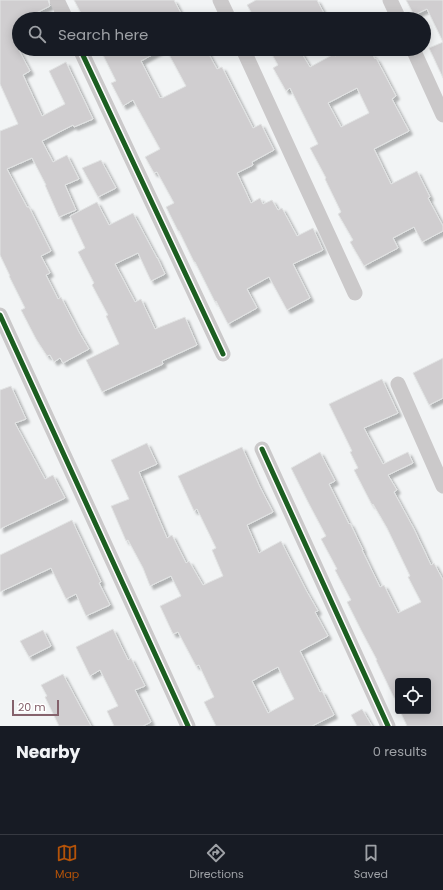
<!DOCTYPE html>
<style>
body{margin:0;font-family:Poppins,sans-serif;background:#20242c;color:#f1f3f6}
.controls{position:absolute;right:12px;bottom:12px;display:grid;overflow:hidden;border-radius:4px;box-shadow:0 2px 10px #0003}
.controls button{width:36px;height:36px;display:grid;place-items:center;padding:0;border:0;border-bottom:1px solid #363941;background:#171b24;color:#f1f3f6;font:20px sans-serif}
.scale{position:absolute;left:12px;bottom:10px;width:47px;box-sizing:border-box;padding-left:4px;border:2px solid #85626c;border-top:0;font-size:11px;line-height:14px;white-space:nowrap;color:#85626c;-webkit-text-stroke:3px #fff;paint-order:stroke}
.list{margin:0;padding:0;list-style:none}
h2{display:flex;justify-content:space-between;align-items:center;height:52px;margin:0;padding:0 16px;font-size:17px}
h2 small{font-size:13px;font-weight:400;color:#9ea1a6}
.icon{flex:none;width:22px;height:22px;fill:none;stroke:currentColor;stroke-width:2;stroke-linecap:round;stroke-linejoin:round}
.map{position:relative;flex:none;width:443px;height:726px;overflow:hidden}
.search{position:absolute;background:#171b24;box-shadow:0 2px 10px #0003;left:12px;right:12px;top:12px;height:44px;display:flex;align-items:center;gap:10px;box-sizing:border-box;padding:0 14px;border-radius:22px;color:#9ea1a6;font-size:15px}
.sheet{height:108px;background:#171b24}
nav{display:flex;justify-content:space-around;align-items:center;box-sizing:border-box;height:56px;border-top:1px solid #363941;background:#171b24;font-size:11px;color:#9ea1a6}
nav a{display:grid;justify-items:center;gap:2px}
nav .on{color:#b45309}
.map>svg:first-child{display:block}
.building{fill:#d0ced0;stroke:#e2e4e4;fill-rule:evenodd;filter:url(#shadow)}
.lines{fill:none;stroke-linecap:round;stroke-linejoin:round}
.minor{stroke:#cbc9ca;stroke-width:15}
.cycleway-casing{stroke:#fff;stroke-width:8}
.cycleway{stroke:#1b5e20;stroke-width:5}
</style>
<div class="map">
<svg width="443" height="726" viewBox="0 0 443 726">
<defs>
<filter id="shadow"><feDropShadow dx="3.5" dy="3.5" stdDeviation="1" flood-color="#0004"/></filter>
</defs>
<rect width="100%" height="100%" fill="#f2f4f5"/>
<!-- building -->
<g class="building">
<polygon points="0,0 48,0 50,6 24,19 19,19 19,37 13,39 30,71 23,75 42,116 65,104 49,71 66,62 93,119 74,127 73,125 42,141 53,162 67,155 79,179 65,185 76,210 59,217 45,185 46,185 32,158 7,169 27,207 29,207 51,251 41,256 50,273 46,275 58,299 61,297 79,332 89,349 63,363 60,358 54,362 50,355 47,356 36,339 21,310 25,308 9,276 10,276 0,255 0,131 18,124 0,84"/>
<polygon points="74,0 174,0 184,19 84,19"/>
<polygon points="256,0 317,0 327,19 255,19 247,5"/>
<polygon points="406,0 443,0 443,78 429,48 443,42 427,9 414,15"/>
<polygon points="100,49 163,49 141,61 160,98 161,97 162,98 186,86 166,49 206,49 217,69 222,67 253,128 261,124 274,150 252,162 253,165 237,173 251,203 260,198 263,204 272,200 278,210 282,208 297,236 313,228 323,250 293,264 310,298 287,310 269,277 247,289 257,308 228,324 216,301 215,302 195,262 194,262 179,231 178,231 166,207 174,203 157,172 154,173 145,157 160,149 133,100 123,106 111,83 116,81"/>
<path d="M269,49H299L310,67L334,54L335,56L348,49H353L356,53L366,49L369,55L372,54L375,59L376,58L396,96L392,99L409,131L374,149L391,184L417,171L430,197L428,198L443,226V231L422,242L414,227L393,238L398,248L364,266L350,242L353,240L338,214L341,212L325,179L326,178L310,148L318,144L290,88L286,91L273,68L278,65ZM357,88L369,113L341,127L328,103Z"/>
<polygon points="101,160 116,188 98,197 82,168"/>
<polygon points="97,202 109,225 133,213 157,258 157,257 165,274 151,281 138,253 115,264 135,302 141,299 155,329 185,317 197,345 162,361 163,364 102,392 86,360 119,344 106,316 108,315 92,285 94,283 78,252 85,248 70,216"/>
<polygon points="443,358 443,398 429,405 413,373"/>
<polygon points="382,379 398,413 364,428 383,464 408,452 413,463 388,475 397,490 394,492 414,529 431,565 434,563 443,580 443,726 407,726 400,711 428,711 428,681 398,681 398,706 376,660 377,660 361,630 347,602 351,600 335,570 337,569 321,539 326,536 308,502 291,468 320,452 335,481 329,484 349,524 350,523 363,550 362,550 380,587 384,585 398,613 421,602 408,577 410,576 387,528 373,504 372,505 354,470 358,468 350,452 352,451 329,404"/>
<polygon points="11,386 26,419 15,423 45,479 53,475 65,498 0,529 0,390"/>
<path d="M147,443L157,464L139,472L167,538L172,535L186,563L189,561L203,585L223,576L212,550L216,548L197,509L194,511L178,476L242,447L260,487L273,512L247,525L259,553L281,541L306,590L318,611L315,612L328,636L300,651L320,692L322,691L334,715L312,726H216L204,702L214,697L199,665L196,666L178,632L173,634L160,606L181,596L171,576L150,586L143,568L128,540L126,541L111,506L129,499L111,460ZM278,667L294,699L268,713L252,681Z"/>
<polygon points="72,520 101,582 99,583 110,605 86,616 76,594 66,599 51,568 0,592 0,555"/>
<polygon points="113,629 128,660 131,658 145,686 135,690 151,722 143,726 114,726 107,711 118,706 100,670 90,676 76,647"/>
<polygon points="43,630 51,646 29,657 20,641"/>
<polygon points="63,674 79,704 91,726 59,726 45,697 47,696 41,685"/>
<polygon points="362,709 372,726 357,726 351,715"/>
</g>
<g class="lines">
<!-- minor -->
<g class="minor">
<polyline points="57,0 66,19"/>
<polyline points="220,0 229,19"/>
<polyline points="390,0 399,19"/>
<polyline points="80,49 223,354"/>
<polyline points="243,49 355,293"/>
<polyline points="413,49 443,115"/>
<polyline points="0,315 188,726"/>
<polyline points="398,384 443,486"/>
<polyline points="262,449 388,726"/>
</g>
<!-- cycleway casing -->
<g class="cycleway-casing">
<g id="cycleway">
<polyline points="80,49 223,354"/>
<polyline points="0,315 188,726"/>
<polyline points="262,449 388,726"/>
</g>
</g>
<!-- cycleway -->
<use href="#cycleway" class="cycleway"/>
</g>
</svg>
<div class="controls">
<button><svg class="icon" aria-label="locate" viewBox="0 0 24 24"><circle cx="12" cy="12" r="6"/><path d="M12 2v4M12 18v4M2 12h4M18 12h4"/></svg></button>
</div>
<div class="scale">20 m</div>
<div class="search"><svg class="icon" aria-label="search" viewBox="0 0 24 24"><circle cx="10" cy="10" r="6"/><path d="M15 15l6 6"/></svg>Search here</div>
</div>
<section class="sheet">
<h2>Nearby<small>0 results</small></h2>
<ul class="list">
</ul>
</section>
<nav>
<a class="on"><svg class="icon" aria-label="map" viewBox="0 0 24 24"><path d="M3 6l6-2 6 2 6-2v14l-6 2-6-2-6 2zM9 4v14M15 6v14"/></svg>Map</a>
<a><svg class="icon" aria-label="directions" viewBox="0 0 24 24"><path d="M12 3l9 9-9 9-9-9zM9 14v-3h6M13 9l2 2-2 2"/></svg>Directions</a>
<a><svg class="icon" aria-label="saved" viewBox="0 0 24 24"><path d="M7 4h10v16l-5-4-5 4z"/></svg>Saved</a>
</nav>
